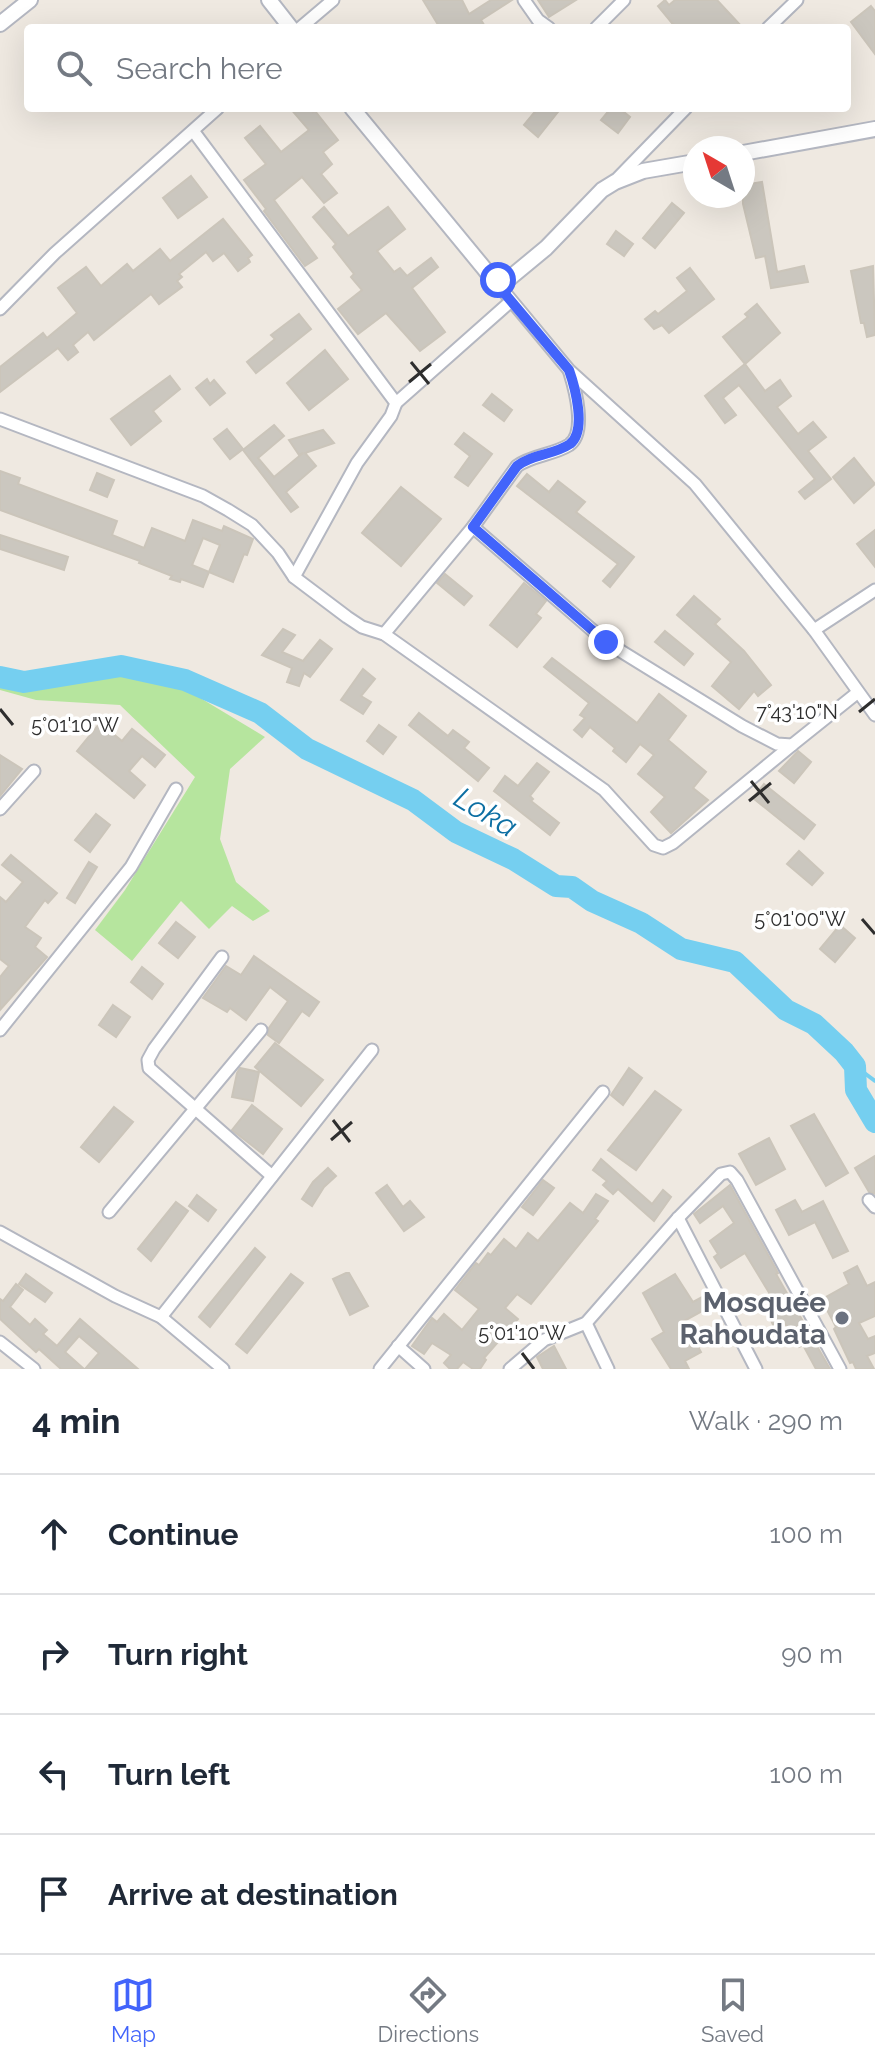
<!DOCTYPE html>
<meta charset="utf-8">
<style>
body{margin:0;font-family:Raleway,sans-serif;background:#f2f2f3;color:#1f2937}
.compass{position:absolute;left:683px;top:136px;width:72px;height:72px;border-radius:50%;background:#fff;box-shadow:0 8px 32px #0002;rotate:321deg}
.stop{position:absolute;width:24px;height:24px;margin:-18px;border:6px solid #4264fb;border-radius:50%;background:#fff}
.stop.end{background:#4264fb;border-color:#fff;box-shadow:0 2px 8px #0008}
.list{margin:0;padding:0;list-style:none}
h2{display:flex;justify-content:space-between;align-items:center;height:104px;margin:0;padding:0 32px;font-size:34px}
h2 small{font-size:26px;font-weight:400;color:#747a83}
.list li{display:grid;grid-template-columns:52px 1fr auto;gap:24px;align-items:center;box-sizing:border-box;height:120px;padding:0 32px;border-top:2px solid #e0e1e3}
.list b{display:block;font-size:30px;white-space:nowrap}
.list em{font-size:26px;font-style:normal;color:#747a83}
.icon{flex:none;width:44px;height:44px;fill:none;stroke:currentColor;stroke-width:2;stroke-linecap:round;stroke-linejoin:round}
.map{position:relative;flex:none;width:875px;height:1369px;overflow:hidden}
.search{position:absolute;background:#fff;box-shadow:0 8px 32px #0002;left:24px;right:24px;top:24px;height:88px;display:flex;align-items:center;gap:20px;box-sizing:border-box;padding:0 28px;border-radius:8px;color:#747a83;font-size:30px}
.sheet{height:584px;background:#fff}
nav{display:flex;justify-content:space-around;align-items:center;box-sizing:border-box;height:112px;border-top:2px solid #e0e1e3;background:#fff;font-size:22px;color:#747a83}
nav a{display:grid;justify-items:center;gap:4px}
nav .on{color:#4264fb}
.map>svg:first-child{display:block}
.green{fill:#b6e59e}
.lines{fill:none;stroke-linecap:round;stroke-linejoin:round}
.stream{stroke:#75cff0;stroke-width:4}
.river{stroke:#75cff0;stroke-width:22}
.building{fill:#cbc7bf;stroke:#cbc5ba;stroke-width:2;fill-rule:evenodd}
.minor-casing{stroke:#b4b7c1;stroke-width:15}
.tertiary-casing{stroke:#b4b7c1;stroke-width:18}
.minor{stroke:#fff;stroke-width:11}
.tertiary{stroke:#fff;stroke-width:14}
.route{stroke:#4264fb;stroke-width:10}
.ticks{fill:none;stroke:#2e2e2e;stroke-width:3}
.worship-dot{fill:#6b7280;stroke:#fff;stroke-width:3}
.labels{text-anchor:middle;dominant-baseline:central;stroke-width:7;stroke-linejoin:round;paint-order:stroke}
.worship-label{font-size:28px;font-weight:bold;fill:#5b616d;stroke:#fff;text-anchor:end}
.water-label{font-size:30px;font-style:italic;fill:#0d6fa3;stroke:#fff}
.ticks-label{font-size:20px;text-anchor:middle;fill:#2e2e2e;stroke:#fff;stroke-width:7;stroke-linejoin:round;paint-order:stroke}
</style>
<div class="map">
<svg width="875" height="1369" viewBox="0 0 875 1369">
<rect width="100%" height="100%" fill="#efe9e1"/>
<!-- green -->
<polygon class="green" points="104,667 187,690 265,737 230,769 220,839 236,882 270,911 253,921 232,906 209,929 181,901 132,961 95,930 125,890 195,777 120,705 36,700 0,690 0,671 14,674"/>
<g class="lines">
<!-- stream -->
<polyline class="stream" points="855,1066 875,1081"/>
<!-- river -->
<polyline class="river" points="0,677 24,682 121,666 185,680 260,713 307,749 413,800 456,832 513,859 556,886 572,887 592,901 641,923 681,949 735,962 786,1010 814,1024 844,1052 855,1066 856,1090 875,1122"/>
</g>
<!-- building -->
<g class="building">
<polygon points="423,0 462,0 469,14 491,0 512,0 481,20 486,28 440,28"/>
<polygon points="538,0 576,0 549,17"/>
<polygon points="665,0 669,5 675,0 717,0 743,28 676,28 658,6"/>
<polygon points="871,6 875,11 875,54 851,22"/>
<polygon points="290,108 310,108 313,112 315,111 338,140 323,152 332,164 321,174 337,193 324,203 302,177 274,200 317,258 305,266 264,211 266,209 244,180 266,164 245,138 260,126 281,152 309,130"/>
<polygon points="538,108 561,108 538,137 524,125"/>
<polygon points="611,108 619,108 630,117 618,133 601,120"/>
<polygon points="191,176 207,197 178,218 163,198"/>
<polygon points="762,182 777,272 804,266 808,282 771,288 765,256 756,258 743,204 743,185"/>
<polygon points="672,203 684,213 655,248 643,238"/>
<polygon points="324,207 348,236 388,207 405,229 377,251 394,272 400,268 407,276 431,258 438,267 412,288 445,332 420,351 386,313 358,334 338,309 362,290 351,277 354,274 333,247 336,244 313,217"/>
<polygon points="223,219 252,255 248,258 250,262 238,271 224,253 213,261 206,252 179,274 182,277 177,281 182,287 159,304 151,294 94,340 88,332 73,345 78,352 68,360 58,348 0,392 0,367 43,333 47,338 77,313 58,288 86,267 101,286 127,264 133,271 160,249 170,261"/>
<polygon points="616,231 633,244 624,256 607,244"/>
<polygon points="873,266 875,335 867,337 864,323 861,323 851,271"/>
<polygon points="690,268 714,299 669,333 662,325 654,329 645,319 655,311 658,314 687,291 677,278"/>
<polygon points="757,304 780,333 745,364 723,337 748,317 745,314"/>
<polygon points="299,314 311,329 256,373 247,362 275,339 271,335"/>
<polygon points="325,350 348,379 309,410 287,383"/>
<polygon points="745,364 765,391 780,380 791,396 777,407 798,434 813,422 826,437 808,451 831,479 805,499 799,492 815,479 739,385 723,398 736,415 725,423 705,396"/>
<polygon points="170,376 180,389 153,411 161,421 131,445 111,419"/>
<polygon points="207,379 210,384 214,380 225,393 210,405 196,388"/>
<polygon points="492,394 512,410 504,421 483,405"/>
<polygon points="274,425 284,436 258,458 274,477 303,453 299,455 289,440 323,430 334,443 305,453 316,466 286,492 298,507 291,512 243,450"/>
<polygon points="227,429 243,449 230,459 214,439"/>
<polygon points="464,433 492,454 468,486 455,477 470,456 455,444"/>
<polygon points="854,458 875,484 854,503 833,477"/>
<path d="M0,471L20,478L18,484L117,521L112,535L144,548L152,528L185,541L193,520L222,531L224,526L253,539L247,555L244,554L233,582L209,572L203,587L181,579L180,582L170,579L172,576L139,563L140,561L0,510ZM203,538L220,545L209,572L192,565Z"/>
<polygon points="97,473 114,480 107,497 90,490"/>
<polygon points="527,474 549,492 558,481 585,502 576,512 634,557 610,587 603,581 618,564 517,486"/>
<polygon points="401,487 441,519 401,566 362,533"/>
<polygon points="875,530 875,567 857,544"/>
<polygon points="0,535 68,557 64,570 0,549"/>
<polygon points="445,574 472,596 464,605 437,583"/>
<polygon points="524,583 546,601 536,614 541,618 517,647 490,625"/>
<polygon points="694,596 720,619 715,624 744,651 771,685 758,696 754,691 739,709 712,686 731,662 677,615"/>
<polygon points="283,629 295,635 282,652 303,661 320,640 332,649 310,677 304,673 299,686 287,682 292,668 262,655"/>
<polygon points="665,631 693,654 684,665 655,642"/>
<polygon points="552,658 637,723 659,694 686,716 668,740 706,772 693,788 708,800 671,833 651,812 665,797 638,774 654,755 640,744 626,762 613,751 615,748 590,727 582,737 574,730 585,718 580,715 589,703 544,667"/>
<polygon points="363,669 375,679 361,696 371,702 363,714 341,700"/>
<polygon points="419,713 448,736 453,730 469,742 464,748 489,768 478,781 409,725"/>
<polygon points="100,723 122,741 132,729 165,755 155,767 142,756 129,771 145,785 134,798 77,751"/>
<polygon points="379,725 396,737 383,754 367,741"/>
<polygon points="798,751 811,762 794,783 779,771"/>
<polygon points="0,755 22,769 0,796"/>
<polygon points="537,763 549,772 530,796 533,799 531,801 559,823 550,835 494,791 505,776 518,786"/>
<polygon points="764,784 815,825 804,839 753,798"/>
<polygon points="96,814 110,825 90,852 75,840"/>
<polygon points="799,851 823,873 812,885 787,864"/>
<polygon points="11,855 57,893 48,903 45,900 25,927 41,938 35,947 47,957 0,1010 0,977 9,966 0,959 0,897 6,902 23,882 2,865"/>
<polygon points="89,862 97,867 75,903 67,898"/>
<polygon points="176,922 195,937 178,958 159,943"/>
<polygon points="840,925 855,938 835,962 820,949"/>
<polygon points="254,956 319,1002 309,1016 302,1011 279,1043 268,1035 269,1028 288,1001 270,987 246,1020 230,1008 227,1012 203,998 226,966 241,975"/>
<polygon points="142,967 163,984 152,999 131,982"/>
<polygon points="113,1005 130,1017 116,1037 99,1025"/>
<polygon points="275,1043 323,1080 301,1106 255,1067"/>
<polygon points="240,1068 259,1072 253,1101 232,1097 237,1073"/>
<polygon points="629,1068 642,1078 623,1105 611,1095"/>
<polygon points="655,1091 681,1110 636,1170 608,1150"/>
<polygon points="252,1105 282,1129 263,1154 232,1130"/>
<polygon points="114,1107 133,1122 99,1162 81,1147"/>
<polygon points="814,1114 848,1173 826,1186 791,1126"/>
<polygon points="769,1138 785,1169 756,1185 739,1154"/>
<polygon points="875,1156 875,1194 869,1192 855,1168"/>
<polygon points="601,1159 652,1204 663,1190 671,1197 654,1221 618,1189 613,1194 603,1185 607,1181 593,1170"/>
<polygon points="328,1168 336,1176 324,1187 312,1206 302,1199 313,1182"/>
<polygon points="543,1180 554,1188 533,1215 522,1207"/>
<polygon points="387,1185 403,1207 410,1201 424,1217 404,1231 376,1193"/>
<polygon points="730,1185 778,1273 776,1274 830,1369 816,1369 803,1345 799,1347 783,1320 773,1325 768,1313 779,1309 745,1253 721,1268 714,1257 718,1254 710,1241 734,1223 723,1206 700,1223 694,1214"/>
<polygon points="596,1194 608,1201 595,1219 598,1221 531,1304 517,1294 505,1308 518,1319 484,1358 486,1360 480,1369 473,1369 463,1362 457,1369 450,1369 444,1363 451,1355 432,1343 424,1354 412,1346 432,1318 437,1322 444,1314 462,1330 479,1309 455,1290 476,1263 479,1265 488,1253 491,1255 504,1239 516,1249 528,1233 538,1241 570,1203 583,1213"/>
<polygon points="197,1195 216,1210 208,1221 189,1206"/>
<polygon points="795,1200 802,1212 823,1201 848,1251 833,1258 815,1222 789,1235 776,1210"/>
<polygon points="176,1202 188,1211 151,1261 138,1249"/>
<polygon points="255,1248 265,1257 210,1327 199,1317"/>
<polygon points="857,1266 867,1286 875,1282 875,1316 859,1323 868,1339 875,1336 875,1353 867,1356 874,1369 856,1369 853,1362 850,1363 834,1329 836,1327 826,1308 823,1310 819,1301 849,1284 844,1273"/>
<polygon points="346,1273 349,1273 368,1306 350,1315 333,1279"/>
<polygon points="26,1274 52,1293 45,1302 19,1284"/>
<polygon points="291,1274 303,1283 247,1353 236,1344"/>
<polygon points="675,1274 693,1302 708,1294 713,1305 684,1321 701,1352 685,1361 689,1369 671,1369 652,1339 664,1332 643,1293"/>
<polygon points="16,1284 23,1290 10,1307 30,1325 35,1319 47,1330 43,1334 57,1346 80,1319 138,1369 85,1369 99,1353 79,1336 65,1352 84,1369 61,1369 39,1349 36,1352 0,1319 0,1299 3,1301"/>
<polygon points="554,1346 566,1369 543,1369 537,1357"/>
</g>
<g class="lines">
<!-- minor casing -->
<g class="minor-casing">
<g id="minor">
<polyline points="524,0 538,20 549,28"/>
<polyline points="300,28 333,0"/>
<polyline points="596,28 624,0"/>
<polyline points="768,28 797,0"/>
<polyline points="194,132 396,403 391,416 357,463 294,577"/>
<polyline points="615,181 686,108"/>
<polyline points="491,276 569,370 695,484 814,630 875,715"/>
<polyline points="0,309 55,253 218,108"/>
<polyline points="396,403 510,302"/>
<polyline points="0,419 203,496 228,510 252,525 278,553 294,577 347,617 362,627 384,634 604,790 654,845 663,848 673,843 792,745"/>
<polyline points="473,527 606,642 742,726 777,744 792,745 857,693"/>
<polyline points="814,630 875,590"/>
<path d="M384,634L473,527L517,466C532,455 553,455 569,445C587,433 575,389 570,373"/>
<polyline points="0,809 34,771"/>
<polyline points="222,957 154,1049 148,1060 149,1068 272,1176"/>
<polyline points="0,1030 131,867 176,789"/>
<polyline points="869,1200 875,1207"/>
<polyline points="109,1212 261,1030"/>
<polyline points="678,1218 756,1369"/>
<polyline points="0,1232 115,1296 161,1317 223,1369"/>
<polyline points="161,1317 372,1050"/>
<polyline points="586,1323 608,1369"/>
<polyline points="0,1342 34,1369"/>
<polyline points="398,1346 424,1369"/>
<polyline points="380,1369 603,1092"/>
<polyline points="510,1369 544,1340 586,1323 678,1218 721,1174 730,1172 737,1180 840,1369"/>
</g>
</g>
<!-- tertiary casing -->
<g class="tertiary-casing">
<g id="tertiary">
<polyline points="269,0 291,28"/>
<polyline points="0,24 30,0"/>
<polyline points="352,108 483,267 490,276 506,281 546,248 602,190 615,182 643,171 695,162"/>
<polyline points="743,153 875,129"/>
</g>
</g>
<!-- minor -->
<use href="#minor" class="minor"/>
<!-- tertiary -->
<use href="#tertiary" class="tertiary"/>
</g>
<g class="lines">
<!-- route -->
<path class="route" d="M498,280L490,276L569,370C575,387 587,431 570,444C554,455 532,454 517,466L473,527L606,642"/>
</g>
<!-- ticks -->
<path class="ticks" d="M411,362L429,384M409,382L431,364M0,709L13,725M859,712L875,699M751,781L769,803M749,801L771,783M862,919L875,934M333,1120L350,1142M331,1140L352,1122M522,1353L534,1369"/>
<!-- markers -->
<circle class="worship-dot" cx="842" cy="1318" r="8"/>
<g class="labels">
<!-- worship labels -->
<g class="worship-label">
<text x="826" y="1302">Mosquée<tspan x="826" dy="32">Rahoudata</tspan></text>
</g>
<!-- water labels -->
<g class="water-label">
<text transform="translate(486 812) rotate(31)">Loka</text>
</g>
</g>
<g class="ticks-label">
<text x="797" y="719">7°43'10"N</text>
<text x="75" y="732">5°01'10"W</text>
<text x="800" y="926">5°01'00"W</text>
<text x="522" y="1340">5°01'10"W</text>
</g>
</svg>
<svg class="compass" viewBox="-18 -18 36 36"><path d="M0-13l5 13h-10z" fill="#e53935"/><path d="M0 13l5-13h-10z" fill="#747a83"/></svg>
<div class="stop" style="left:498px;top:280px"></div>
<div class="stop end" style="left:606px;top:642px"></div>
<div class="search"><svg class="icon" aria-label="search" viewBox="0 0 24 24"><circle cx="10" cy="10" r="6"/><path d="M15 15l6 6"/></svg>Search here</div>
</div>
<section class="sheet">
<h2>4 min<small>Walk · 290 m</small></h2>
<ul class="list">
<li><svg class="icon" aria-label="ahead" viewBox="0 0 24 24"><path d="M12 20V5M6 11l6-6 6 6"/></svg><div><b>Continue</b></div><em>100 m</em></li>
<li><svg class="icon" aria-label="right" viewBox="0 0 24 24"><path d="M7 20v-9h11M14 6l5 5-5 5"/></svg><div><b>Turn right</b></div><em>90 m</em></li>
<li><svg class="icon" aria-label="left" viewBox="0 0 24 24"><path d="M17 20v-9H6M10 6l-5 5 5 5"/></svg><div><b>Turn left</b></div><em>100 m</em></li>
<li><svg class="icon" aria-label="arrive" viewBox="0 0 24 24"><path d="M6 21V4h12l-3 4 3 4H6"/></svg><div><b>Arrive at destination</b></div></li>
</ul>
</section>
<nav>
<a class="on"><svg class="icon" aria-label="map" viewBox="0 0 24 24"><path d="M3 6l6-2 6 2 6-2v14l-6 2-6-2-6 2zM9 4v14M15 6v14"/></svg>Map</a>
<a><svg class="icon" aria-label="directions" viewBox="0 0 24 24"><path d="M12 3l9 9-9 9-9-9zM9 14v-3h6M13 9l2 2-2 2"/></svg>Directions</a>
<a><svg class="icon" aria-label="saved" viewBox="0 0 24 24"><path d="M7 4h10v16l-5-4-5 4z"/></svg>Saved</a>
</nav>
